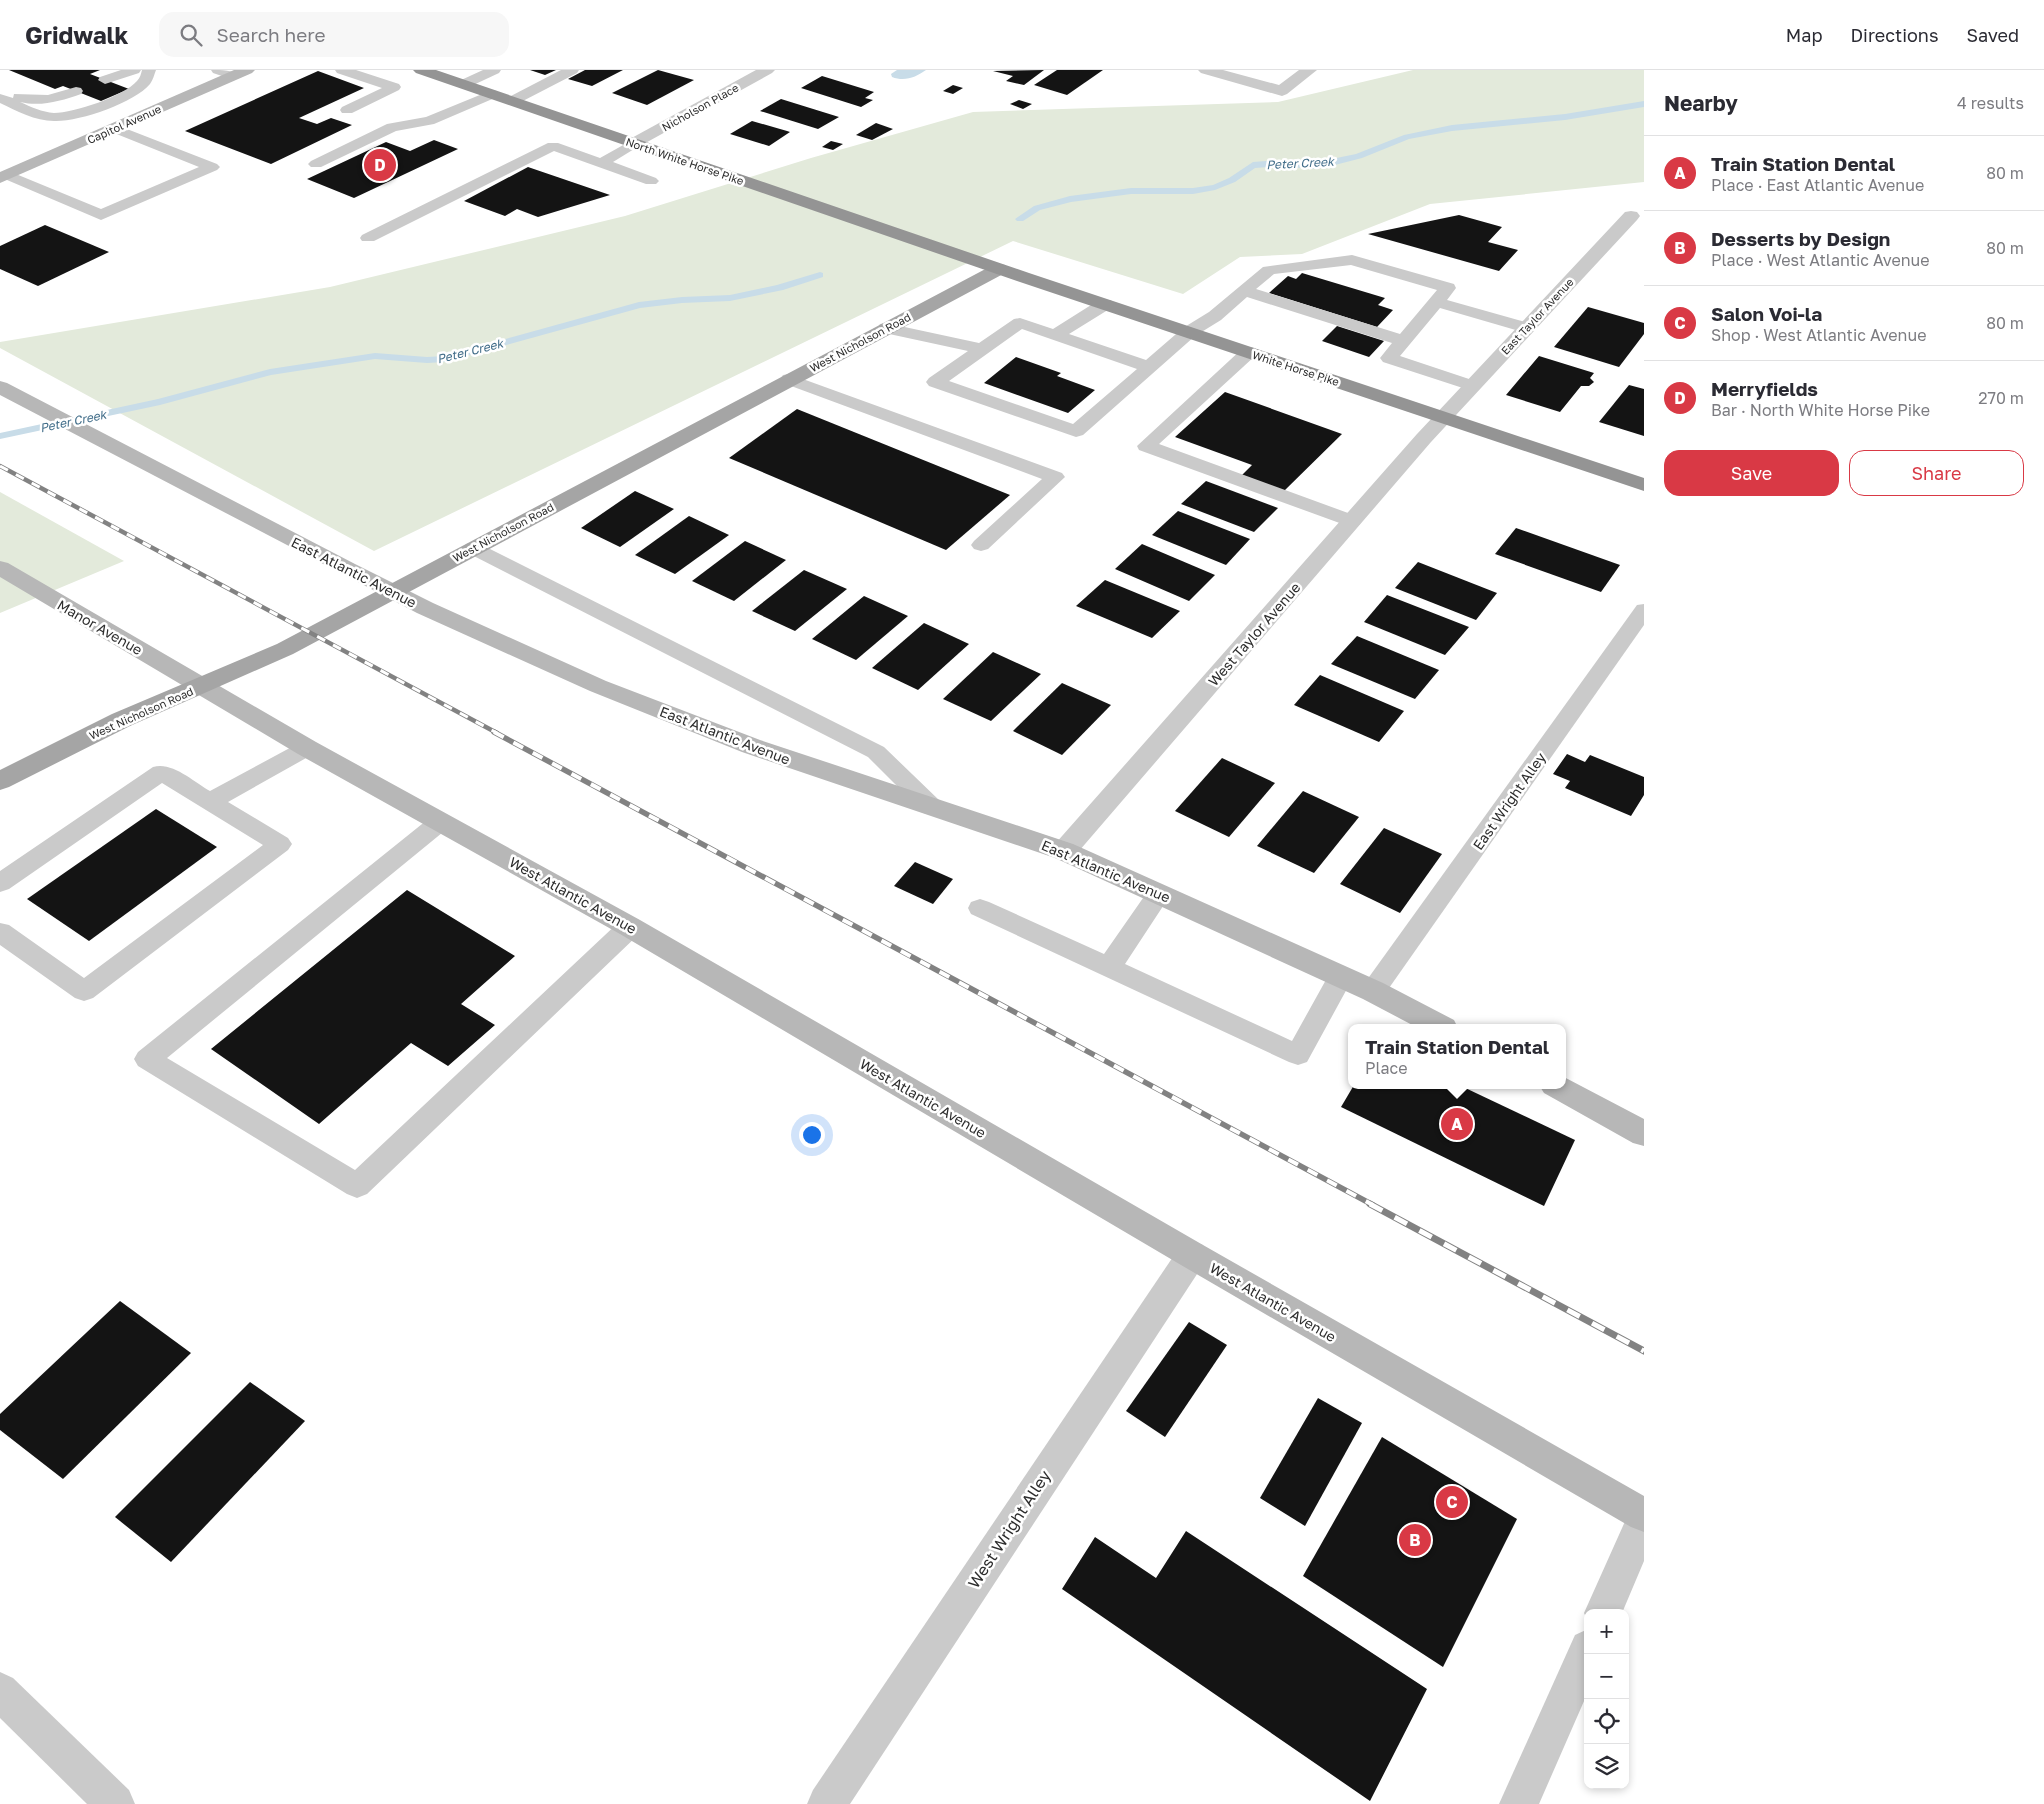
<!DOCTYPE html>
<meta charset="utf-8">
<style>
body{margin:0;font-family:"Golos Text",sans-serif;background:#f7f7f7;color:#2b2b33}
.controls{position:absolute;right:15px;bottom:15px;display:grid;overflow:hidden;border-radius:10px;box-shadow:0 2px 8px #0003}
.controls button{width:45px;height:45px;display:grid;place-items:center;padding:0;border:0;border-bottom:1px solid #e1e1e2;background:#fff;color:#2b2b33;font:25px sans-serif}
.you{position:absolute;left:811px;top:1064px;width:18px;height:18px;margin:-12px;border:4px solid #fff;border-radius:50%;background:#1a73e8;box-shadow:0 0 0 8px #1a73e833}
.badge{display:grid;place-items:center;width:32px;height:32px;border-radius:50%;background:#d93945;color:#fff;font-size:16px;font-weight:700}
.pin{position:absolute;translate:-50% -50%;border:2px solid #fff;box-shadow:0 1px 5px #0006}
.popup{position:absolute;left:1348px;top:954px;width:218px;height:65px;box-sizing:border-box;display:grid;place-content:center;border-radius:10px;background:#fff;filter:drop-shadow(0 1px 4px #0005);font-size:16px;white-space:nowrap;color:#7c7c81}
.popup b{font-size:19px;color:#2b2b33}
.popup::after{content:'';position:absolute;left:50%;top:100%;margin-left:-10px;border:10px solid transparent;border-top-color:#fff}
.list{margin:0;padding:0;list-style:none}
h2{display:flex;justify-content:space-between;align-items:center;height:65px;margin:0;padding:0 20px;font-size:21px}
h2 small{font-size:16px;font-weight:400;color:#7c7c81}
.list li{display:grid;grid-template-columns:32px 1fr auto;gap:15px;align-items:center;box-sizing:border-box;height:75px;padding:0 20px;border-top:1px solid #e1e1e2}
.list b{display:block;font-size:19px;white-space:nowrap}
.list p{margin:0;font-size:16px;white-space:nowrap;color:#7c7c81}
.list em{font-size:16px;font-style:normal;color:#7c7c81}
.actions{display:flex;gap:10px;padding:15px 20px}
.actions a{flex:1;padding:11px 0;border:1px solid #d93945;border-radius:15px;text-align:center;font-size:18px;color:#d93945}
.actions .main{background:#d93945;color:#fff}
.icon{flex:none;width:28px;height:28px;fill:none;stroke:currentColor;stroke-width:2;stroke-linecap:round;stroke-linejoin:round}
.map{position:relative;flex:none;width:1644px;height:1734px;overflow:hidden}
header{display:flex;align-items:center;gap:30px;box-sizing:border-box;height:70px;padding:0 25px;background:#fff;border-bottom:1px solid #e1e1e2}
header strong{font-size:24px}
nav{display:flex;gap:28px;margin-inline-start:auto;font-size:18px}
.search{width:350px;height:45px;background:#f7f7f7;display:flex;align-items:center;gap:12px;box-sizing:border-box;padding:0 18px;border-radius:15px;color:#7c7c81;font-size:19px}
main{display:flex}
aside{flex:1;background:#fff}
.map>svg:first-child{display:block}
.green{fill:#e3eadb}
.water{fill:#c8dce8}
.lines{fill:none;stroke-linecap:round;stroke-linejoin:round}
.stream{fill:#c8dce8;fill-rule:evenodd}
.building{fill:#141414}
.lane{fill:#cacaca;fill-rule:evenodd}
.street{fill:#cacaca;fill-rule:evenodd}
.secondary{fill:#b7b7b7;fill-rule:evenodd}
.primary{fill:#a5a5a5;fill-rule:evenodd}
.highway{fill:#949494;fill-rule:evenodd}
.rail-far2-casing{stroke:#828282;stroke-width:4.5}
.rail-far1-casing{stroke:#828282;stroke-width:5.5}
.rail-casing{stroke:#828282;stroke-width:7}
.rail-far2{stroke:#fff;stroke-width:3;stroke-dasharray:9;stroke-linecap:butt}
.rail-far1{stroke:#fff;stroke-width:4;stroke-dasharray:11;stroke-linecap:butt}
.rail{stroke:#fff;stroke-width:5;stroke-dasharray:14;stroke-linecap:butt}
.labels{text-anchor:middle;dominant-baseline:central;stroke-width:5;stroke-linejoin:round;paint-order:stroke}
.far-street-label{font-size:11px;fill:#2d2d2d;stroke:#fff}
.far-water-label{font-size:12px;font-style:italic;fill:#416d89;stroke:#fff}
.street-label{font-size:14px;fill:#2d2d2d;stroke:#fff}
.near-street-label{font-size:16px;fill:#2d2d2d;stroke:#fff}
</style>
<header>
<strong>Gridwalk</strong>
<div class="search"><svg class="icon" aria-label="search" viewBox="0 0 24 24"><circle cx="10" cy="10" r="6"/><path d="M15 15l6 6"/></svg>Search here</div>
<nav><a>Map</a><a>Directions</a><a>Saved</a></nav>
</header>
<main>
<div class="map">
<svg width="1644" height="1734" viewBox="0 0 1644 1734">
<rect width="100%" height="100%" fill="#fff"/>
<!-- green -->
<g class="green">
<polygon points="1413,0 1644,0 1644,112 1430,134 1302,184 1240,187 1183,224 1013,171 374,481 0,278 0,272 330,217 625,146 811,88 973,42 1278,32"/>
<polygon points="0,422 124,491 0,543"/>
</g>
<!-- water -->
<path class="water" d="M897,0H926C916,7 905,12 892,7L891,4Z"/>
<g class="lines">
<!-- stream -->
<g class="stream">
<polygon points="1644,31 1644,37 1565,50 1452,61 1409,69 1362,88 1331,96 1312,99 1280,96 1255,98 1235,112 1215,120 1193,124 1131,124 1071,132 1040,140 1023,151 1017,151 1015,149 1034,136 1070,126 1131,118 1193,118 1213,115 1229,108 1253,92 1280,90 1312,93 1356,84 1404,65 1452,55 1565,44"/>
<polygon points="820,202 823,203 823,207 783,220 730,231 682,233 640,238 445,292 427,293 375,289 271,305 160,335 0,369 0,363 158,329 270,299 375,283 427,287 444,286 639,232 682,227 730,225 777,215"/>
</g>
</g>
<!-- building -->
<g class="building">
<polygon points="9,0 100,0 90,4 129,19 101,31 63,16 55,19"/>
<polygon points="530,0 556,0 545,5"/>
<polygon points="585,0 623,0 592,16 568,9"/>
<polygon points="658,0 694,10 647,35 612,23"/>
<polygon points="1044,0 1024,15 1006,11 1013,6 993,1"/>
<polygon points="1057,0 1103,0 1067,25 1034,15"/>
<polygon points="318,1 364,18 299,48 317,54 331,48 352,55 271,94 185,61"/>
<polygon points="822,6 874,22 865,28 873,30 861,37 801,18"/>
<polygon points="953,15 963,18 953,24 943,21"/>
<polygon points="781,29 839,47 818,59 760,41"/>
<polygon points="1019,30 1032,34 1023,39 1010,34"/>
<polygon points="752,51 787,61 790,62 769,76 730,64"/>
<polygon points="876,53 893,59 872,70 856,65"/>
<polygon points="434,70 458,79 354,128 307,109 386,72 410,81"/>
<polygon points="831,71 843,74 833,80 822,77"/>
<polygon points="528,97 610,125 538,147 517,139 505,146 464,131"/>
<polygon points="1459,145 1502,157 1488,172 1518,180 1499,201 1368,164"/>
<polygon points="45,155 109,182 38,216 0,199 0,176"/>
<polygon points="1302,203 1385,228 1378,235 1393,240 1377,257 1269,223 1288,206 1296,209"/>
<polygon points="1588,237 1644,253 1644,264 1619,297 1554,277"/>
<polygon points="1337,256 1384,271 1369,287 1322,271"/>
<polygon points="1539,286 1594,303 1590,308 1594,312 1589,316 1581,316 1560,342 1506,325"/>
<polygon points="1016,287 1061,303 1057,306 1095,320 1068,343 984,313"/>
<polygon points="1629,315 1644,319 1644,366 1599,352"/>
<polygon points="1225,322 1342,364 1284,421 1242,405 1252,395 1175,367"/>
<polygon points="797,339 1010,425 946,480 729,388"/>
<polygon points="1206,411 1278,438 1254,462 1181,434"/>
<polygon points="635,421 674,439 620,477 581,458"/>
<polygon points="1178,441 1250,469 1226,495 1152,465"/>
<polygon points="689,446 729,465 675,504 635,485"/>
<polygon points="1516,458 1620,495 1601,522 1495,484"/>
<polygon points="745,471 786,490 734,531 692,511"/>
<polygon points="1142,474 1215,505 1189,531 1115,499"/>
<polygon points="1418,492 1497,523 1476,550 1395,518"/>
<polygon points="804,500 847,519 795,561 752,541"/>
<polygon points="1105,510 1180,541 1152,568 1076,536"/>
<polygon points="1387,525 1469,557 1445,585 1364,552"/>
<polygon points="864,526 908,546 856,590 812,569"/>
<polygon points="924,553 969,574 918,620 872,598"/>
<polygon points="1357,566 1439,600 1415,629 1331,594"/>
<polygon points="993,582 1041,604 991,651 943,629"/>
<polygon points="1320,605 1404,641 1379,672 1294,635"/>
<polygon points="1062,613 1111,635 1062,685 1013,661"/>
<polygon points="1567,684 1585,692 1590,685 1644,707 1644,725 1631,746 1565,718 1570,711 1553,704"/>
<polygon points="1222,688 1275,713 1229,767 1175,741"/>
<polygon points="1303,721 1359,747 1314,803 1257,776"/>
<polygon points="156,739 217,777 89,871 27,829"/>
<polygon points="1384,758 1442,784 1400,843 1340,814"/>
<polygon points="915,792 953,809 933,834 894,816"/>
<polygon points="407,820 515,886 461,934 495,955 448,996 411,973 319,1054 211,979"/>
<polygon points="1354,1015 1459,1015 1575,1070 1544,1136 1341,1037"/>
<polygon points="120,1231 191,1283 63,1409 0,1360 0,1344"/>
<polygon points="1189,1252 1227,1275 1165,1367 1126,1341"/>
<polygon points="250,1312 305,1351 171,1492 115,1447"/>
<polygon points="1318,1328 1362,1353 1305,1456 1260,1428"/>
<polygon points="1382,1367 1517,1449 1443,1597 1303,1506"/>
<polygon points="1186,1461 1427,1619 1370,1731 1062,1519 1095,1467 1156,1508"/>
</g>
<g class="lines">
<!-- lane -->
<g class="lane">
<polygon points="121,0 141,0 139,3 105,14 98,10 100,7"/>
<path d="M142,0H156C154,5 153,10 150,14C134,33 79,52 54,51C35,51 17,41 0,33V24L13,28L14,24L48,25L76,17L81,18L83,21L81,24C61,31 41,37 20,32C31,37 42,42 54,43C74,43 124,26 137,11C140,8 141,4 142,0Z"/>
<path d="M211,0C221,0 234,0 241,6L234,10L213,3Z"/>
<polygon points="335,0 356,0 399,14 401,17 399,20 352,43 342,43 340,40 342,37 382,18 337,3"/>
<polygon points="483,0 501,0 499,3 469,17 464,18 457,14 459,11"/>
<polygon points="561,0 579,0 577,3 517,34 507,34 505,31 507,28"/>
<polygon points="492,20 497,21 499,24 497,27 434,54 396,61 321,97 311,97 308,94 311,91 387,54 426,47"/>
<polygon points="114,54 217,94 220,97 217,100 101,150 0,107 1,102 11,102 101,139 199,97 109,61 107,58 109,55"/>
<polygon points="634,69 639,70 641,73 639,76 613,92 656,108 659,111 656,114 646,114 554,81 374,171 362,171 360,168 362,165 548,73 558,73 600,88"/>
<path d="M1352,185L1454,214L1456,218L1447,230L1532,254L1535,258L1532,262L1526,263L1440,238L1400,286L1478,312L1481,316L1478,320L1472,321L1383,292L1380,288L1392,273L1247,227L1221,250L1195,266L1083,365L1076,367L929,316L926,312L929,308L968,281L880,262L877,258L880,254L886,253L979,273L1014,249L1020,248L1053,259L1099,230H1111L1113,234L1111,238L1069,264L1146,290L1183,258L1209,242L1263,197ZM1351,195L1437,220L1400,264L1256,219L1274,204ZM1022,259L1137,299L1073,354L949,311Z"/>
<polygon points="1249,277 1255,278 1258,282 1255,286 1159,374 1359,447 1362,451 1359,455 1352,457 1345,455 1139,380 1137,376 1243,278"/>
<polygon points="789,304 1062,403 1065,407 988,479 981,481 974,479 971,475 974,471 1042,409 783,313 780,309 783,305"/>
<polygon points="473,472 480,474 884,677 940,731 944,737 940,743 932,745 924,743 868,687 466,482 463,478 466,474"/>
<polygon points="1644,534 1644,555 1382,928 1373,931 1364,928 1360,921 1364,914 1637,535"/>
<path d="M307,670L315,673L318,678L315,683L228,732L288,768L292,774L288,780L93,928L84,931L75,928L0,875V853L9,855L84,908L263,775L162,713L9,819L0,822V801L153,697C172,691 194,712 210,721L299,673Z"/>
<polygon points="440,744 448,746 452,752 448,758 167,988 355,1100 621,850 630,848 639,850 642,857 639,864 367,1124 357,1128 347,1124 138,996 134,989 138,982 432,746"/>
<polygon points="1159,815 1168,818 1171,824 1125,894 1292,971 1332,899 1341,896 1350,899 1354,906 1307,992 1298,995 1289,992 971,844 968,838 971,832 980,829 989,832 1104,884 1150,818"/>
</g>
<!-- street -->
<g class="street">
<polygon points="756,0 775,0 772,3 640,76 628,76 626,73 628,70"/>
<polygon points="1198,0 1223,0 1279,15 1299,0 1317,0 1287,24 1282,26 1201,3"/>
<polygon points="1631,141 1637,142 1640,146 1637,150 1431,372 1073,788 1064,790 1055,788 1051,781 1055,774 1417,364 1625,142"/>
<polygon points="1192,1171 1203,1175 1208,1185 1203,1195 850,1734 807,1734 813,1720 1181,1175"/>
<polygon points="1644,1433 1644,1491 1622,1543 1588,1543 1588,1551 1584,1543 1631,1438"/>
<polygon points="1588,1559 1588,1622 1539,1734 1499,1734 1575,1565"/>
<polygon points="0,1602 13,1608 129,1720 135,1734 87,1734 0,1648"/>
</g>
<!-- secondary -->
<g class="secondary">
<polygon points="234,0 255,0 252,3 0,113 0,102"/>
<polygon points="0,311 7,313 355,494 433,533 606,611 760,670 1073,774 1383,913 1454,950 1458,958 1418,958 1363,929 1055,788 742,682 590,621 417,543 0,325"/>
<polygon points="0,491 8,493 316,672 640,850 1203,1175 1644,1426 1644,1462 1631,1457 1181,1195 620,864 298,684 0,507"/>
<polygon points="1562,1006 1644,1049 1644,1076 1633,1073 1544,1023 1539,1015 1562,1015"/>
</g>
<!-- primary -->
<polygon class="primary" points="999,194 1005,195 1008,199 1005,203 293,584 130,656 9,717 0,720 0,700 112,644 277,574 993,195"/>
<!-- highway -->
<polygon class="highway" points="413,0 436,0 1029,203 1644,408 1644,421 1017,211 416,3"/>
<!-- rail-far2 casing -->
<g class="rail-far2-casing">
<polyline id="rail-far2" points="0,396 497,663"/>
</g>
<!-- rail-far1 casing -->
<g class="rail-far1-casing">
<polyline id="rail-far1" points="494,662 1373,1135"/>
</g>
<!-- rail casing -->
<g class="rail-casing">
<polyline id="rail" points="1370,1134 1644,1281"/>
</g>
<!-- rail-far2 -->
<use href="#rail-far2" class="rail-far2"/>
<!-- rail-far1 -->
<use href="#rail-far1" class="rail-far1"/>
<!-- rail -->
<use href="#rail" class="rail"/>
</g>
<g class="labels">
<!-- far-street labels -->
<g class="far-street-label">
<text transform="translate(700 37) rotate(-29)">Nicholson Place</text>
<text transform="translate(124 54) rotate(-24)">Capitol Avenue</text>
<text transform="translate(685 91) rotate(19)">North White Horse Pike</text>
<text transform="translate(1537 246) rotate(-47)">East Taylor Avenue</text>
<text transform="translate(860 272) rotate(-28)">West Nicholson Road</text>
<text transform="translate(1296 298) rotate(18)">White Horse Pike</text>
<text transform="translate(503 462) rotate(-28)">West Nicholson Road</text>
<text transform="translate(141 643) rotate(-24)">West Nicholson Road</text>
</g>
<!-- far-water labels -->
<g class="far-water-label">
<text transform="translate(1300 93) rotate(-3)">Peter Creek</text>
<text transform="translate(470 281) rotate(-14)">Peter Creek</text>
<text transform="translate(73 351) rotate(-12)">Peter Creek</text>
</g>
<!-- street labels -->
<g class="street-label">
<text transform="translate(354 502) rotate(27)">East Atlantic Avenue</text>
<text transform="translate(100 557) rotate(30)">Manor Avenue</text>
<text transform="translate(1254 564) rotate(-49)">West Taylor Avenue</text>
<text transform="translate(725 665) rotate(21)">East Atlantic Avenue</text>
<text transform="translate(1509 731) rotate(-55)">East Wright Alley</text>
<text transform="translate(1106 801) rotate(23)">East Atlantic Avenue</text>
<text transform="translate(573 825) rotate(29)">West Atlantic Avenue</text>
<text transform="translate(923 1028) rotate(30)">West Atlantic Avenue</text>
<text transform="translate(1273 1232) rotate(30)">West Atlantic Avenue</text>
</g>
<!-- near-street labels -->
<g class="near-street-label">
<text transform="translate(1009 1459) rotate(-57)">West Wright Alley</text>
</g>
</g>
</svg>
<div class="controls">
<button>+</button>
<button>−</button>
<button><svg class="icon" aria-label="locate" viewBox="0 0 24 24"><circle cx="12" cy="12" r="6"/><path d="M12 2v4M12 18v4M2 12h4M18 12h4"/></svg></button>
<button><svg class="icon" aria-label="layers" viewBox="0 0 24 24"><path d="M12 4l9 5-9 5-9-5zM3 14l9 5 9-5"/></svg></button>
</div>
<div class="you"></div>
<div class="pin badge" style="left:1457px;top:1054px">A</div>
<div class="popup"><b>Train Station Dental</b>Place</div>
<div class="pin badge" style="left:1415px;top:1470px">B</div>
<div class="pin badge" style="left:1452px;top:1432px">C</div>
<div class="pin badge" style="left:380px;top:95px">D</div>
</div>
<aside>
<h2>Nearby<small>4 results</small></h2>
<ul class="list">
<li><span class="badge">A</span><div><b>Train Station Dental</b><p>Place · East Atlantic Avenue</p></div><em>80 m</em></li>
<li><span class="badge">B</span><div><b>Desserts by Design</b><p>Place · West Atlantic Avenue</p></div><em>80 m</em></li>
<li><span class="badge">C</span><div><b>Salon Voi-la</b><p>Shop · West Atlantic Avenue</p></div><em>80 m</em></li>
<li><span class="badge">D</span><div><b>Merryfields</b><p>Bar · North White Horse Pike</p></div><em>270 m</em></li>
</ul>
<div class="actions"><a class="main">Save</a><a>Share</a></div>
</aside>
</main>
